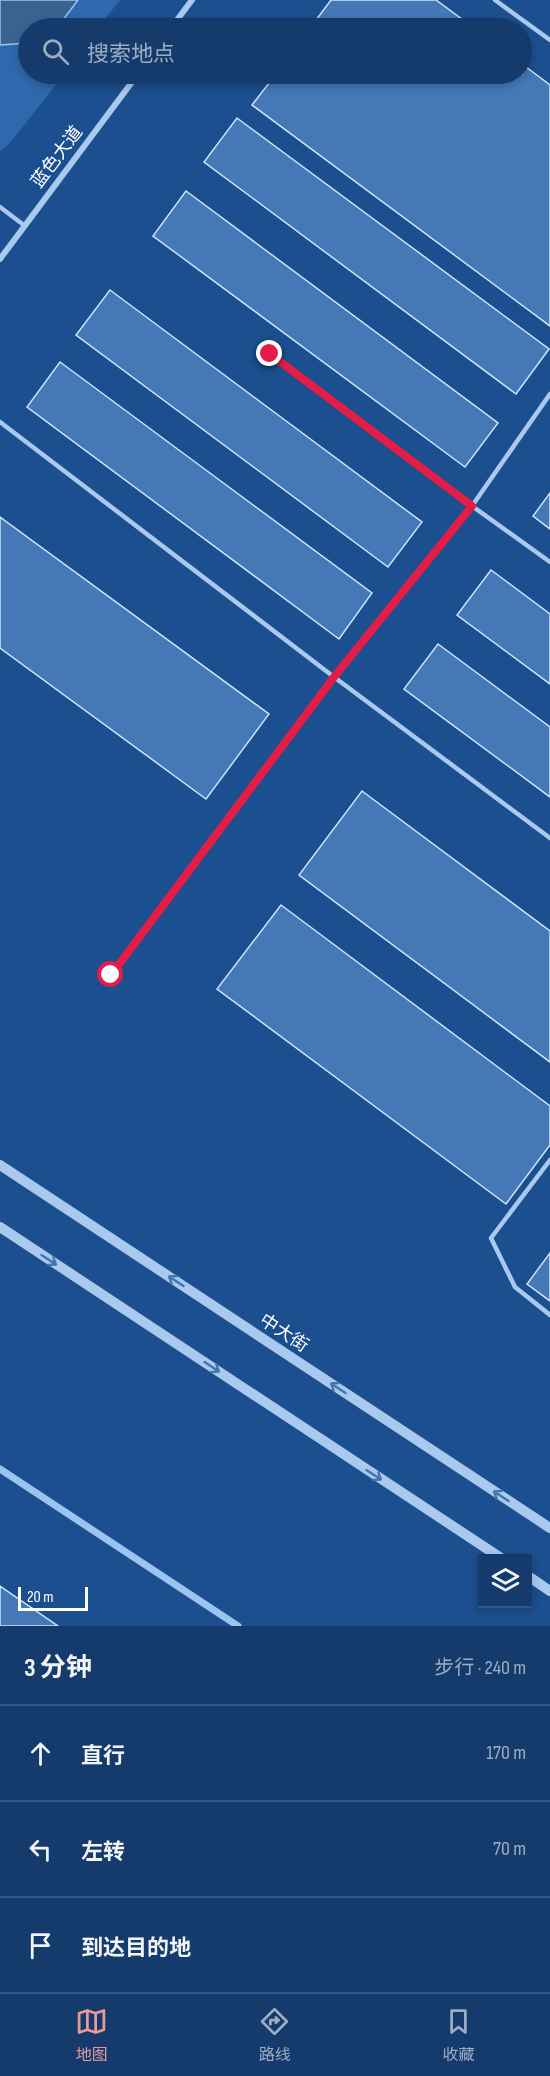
<!DOCTYPE html>
<html lang="zh">
<meta charset="utf-8">
<style>
body{margin:0;font-family:"Sofia Sans Condensed","Noto Sans SC",sans-serif;background:#214673;color:#f1f3f6}
.controls{position:absolute;right:18px;bottom:18px;display:grid;overflow:hidden;border-radius:0px;box-shadow:0 3px 9px #0003}
.controls button{width:54px;height:54px;display:grid;place-items:center;padding:0;border:0;border-bottom:2px solid #33557e;background:#143b6b;color:#f1f3f6;font:30px sans-serif}
.scale{position:absolute;left:18px;bottom:15px;width:70px;box-sizing:border-box;padding-left:6px;border:3px solid #fff;border-top:0;font-size:16px;line-height:21px;white-space:nowrap;color:#fff;-webkit-text-stroke:4px #1b4f8f;paint-order:stroke}
.stop{position:absolute;width:18px;height:18px;margin:-14px;border:4px solid #e11d48;border-radius:50%;background:#fff}
.stop.end{background:#e11d48;border-color:#fff;box-shadow:0 2px 6px #0008}
.list{margin:0;padding:0;list-style:none}
h2{display:flex;justify-content:space-between;align-items:center;height:78px;margin:0;padding:0 24px;font-size:26px}
h2 small{font-size:20px;font-weight:400;color:#9dadc1}
.list li{display:grid;grid-template-columns:39px 1fr auto;gap:18px;align-items:center;box-sizing:border-box;height:96px;padding:0 24px;border-top:2px solid #33557e}
.list b{display:block;font-size:22px;white-space:nowrap}
.list em{font-size:20px;font-style:normal;color:#9dadc1}
.icon{flex:none;width:33px;height:33px;fill:none;stroke:currentColor;stroke-width:2;stroke-linecap:round;stroke-linejoin:round}
.map{position:relative;flex:none;width:550px;height:1626px;overflow:hidden}
.search{position:absolute;background:#143b6b;box-shadow:0 3px 9px #0003;left:18px;right:18px;top:18px;height:66px;display:flex;align-items:center;gap:15px;box-sizing:border-box;padding:0 21px;border-radius:33px;color:#9dadc1;font-size:22px}
.sheet{height:366px;background:#143b6b}
nav{display:flex;justify-content:space-around;align-items:center;box-sizing:border-box;height:84px;border-top:2px solid #33557e;background:#143b6b;font-size:16px;color:#9dadc1}
nav a{display:grid;justify-items:center;gap:3px}
nav .on{color:#e69b98}
.map>svg:first-child{display:block}
.green{fill:#2e69ad}
.water{fill:#3c6290;stroke:#9cc4f0;stroke-width:1.5}
.lines{fill:none;stroke-linecap:round;stroke-linejoin:round}
.stream{stroke:#9cc4f0;stroke-width:7}
.building{fill:#4478b7;stroke:#cfe3fa;stroke-width:1.5}
.service{stroke:#a9c9ee;stroke-width:4.5}
.minor{stroke:#a9c9ee;stroke-width:6}
.tertiary{stroke:#a9c9ee;stroke-width:10}
.oneway{stroke:#4674ac}
.route{stroke:#e11d48;stroke-width:8}
.labels{text-anchor:middle;dominant-baseline:central;stroke-width:4.5;stroke-linejoin:round;paint-order:stroke}
.street-label{font-size:18px;fill:#fff;stroke:#1b4f8f}
</style>
<div class="map">
<svg width="550" height="1626" viewBox="0 0 550 1626">
<rect width="100%" height="100%" fill="#1b4f8f"/>
<!-- green -->
<polygon class="green" points="0,0 120,0 98,28 28,28 28,74 64,74 11,142 2,150 0,150"/>
<!-- water -->
<polygon class="water" points="0,0 78,0 57,28 28,28 28,43 0,45"/>
<g class="lines">
<!-- stream -->
<polyline class="stream" points="0,1469 238,1626"/>
</g>
<!-- building -->
<g class="building">
<polygon points="331,0 436,0 474,28 310,28"/>
<polygon points="522,64 550,85 550,326 252,105 276,74 522,74"/>
<polygon points="237,118 549,349 516,394 204,162"/>
<polygon points="186,191 498,423 465,467 153,236"/>
<polygon points="110,290 422,522 388,567 76,335"/>
<polygon points="60,362 372,593 339,639 27,407"/>
<polygon points="550,493 550,529 533,516"/>
<polygon points="0,517 269,714 206,799 0,648"/>
<polygon points="491,570 550,614 550,684 457,615"/>
<polygon points="438,644 550,727 550,797 404,689"/>
<polygon points="362,791 550,931 550,1062 299,875"/>
<polygon points="281,905 550,1106 550,1145 506,1204 217,989"/>
<polygon points="550,1253 550,1301 527,1284"/>
<polygon points="0,1586 58,1626 0,1626"/>
</g>
<g class="lines">
<!-- service -->
<g class="service">
<polyline points="495,0 550,40"/>
<polyline points="0,207 25,226"/>
<polyline points="270,354 472,506 550,562"/>
<polyline points="0,422 334,677 550,838"/>
<polyline points="111,975 334,677 472,506 550,394"/>
<polyline points="550,1160 491,1238 515,1287 550,1315"/>
</g>
<!-- minor -->
<g class="minor">
<polyline points="171,28 192,0"/>
<polyline points="0,259 138,74"/>
</g>
<!-- tertiary -->
<g class="tertiary">
<polyline points="0,1165 550,1528"/>
<polyline points="0,1227 501,1558"/>
<polyline points="528,1576 550,1591"/>
</g>
</g>
<!-- one-way arrows -->
<defs><path id="oneway-shaft" d="M-6 0H5M1.5-3L5.5 0L1.5 3" fill="none" stroke-width="1.6" stroke-linecap="round" stroke-linejoin="round" transform="scale(1.5)"/></defs>
<g class="oneway">
<use href="#oneway-shaft" transform="translate(49 1260) rotate(33)"/>
<use href="#oneway-shaft" transform="translate(176 1281) rotate(-147)"/>
<use href="#oneway-shaft" transform="translate(212 1367) rotate(33)"/>
<use href="#oneway-shaft" transform="translate(338 1388) rotate(-147)"/>
<use href="#oneway-shaft" transform="translate(374 1475) rotate(33)"/>
<use href="#oneway-shaft" transform="translate(501 1496) rotate(-147)"/>
</g>
<g class="lines">
<!-- route -->
<polyline class="route" points="111,975 334,677 472,506 270,354"/>
</g>
<g class="labels">
<!-- street labels -->
<g class="street-label">
<text transform="translate(57 157) rotate(-53)">蓝色大道</text>
<text transform="translate(284 1333) rotate(33)">中大街</text>
</g>
</g>
</svg>
<div class="controls">
<button><svg class="icon" aria-label="layers" viewBox="0 0 24 24"><path d="M12 4l9 5-9 5-9-5zM3 14l9 5 9-5"/></svg></button>
</div>
<div class="scale">20 m</div>
<div class="stop" style="left:111px;top:975px"></div>
<div class="stop end" style="left:270px;top:354px"></div>
<div class="search"><svg class="icon" aria-label="search" viewBox="0 0 24 24"><circle cx="10" cy="10" r="6"/><path d="M15 15l6 6"/></svg>搜索地点</div>
</div>
<section class="sheet">
<h2>3 分钟<small>步行 · 240 m</small></h2>
<ul class="list">
<li><svg class="icon" aria-label="ahead" viewBox="0 0 24 24"><path d="M12 20V5M6 11l6-6 6 6"/></svg><div><b>直行</b></div><em>170 m</em></li>
<li><svg class="icon" aria-label="left" viewBox="0 0 24 24"><path d="M17 20v-9H6M10 6l-5 5 5 5"/></svg><div><b>左转</b></div><em>70 m</em></li>
<li><svg class="icon" aria-label="arrive" viewBox="0 0 24 24"><path d="M6 21V4h12l-3 4 3 4H6"/></svg><div><b>到达目的地</b></div></li>
</ul>
</section>
<nav>
<a class="on"><svg class="icon" aria-label="map" viewBox="0 0 24 24"><path d="M3 6l6-2 6 2 6-2v14l-6 2-6-2-6 2zM9 4v14M15 6v14"/></svg>地图</a>
<a><svg class="icon" aria-label="directions" viewBox="0 0 24 24"><path d="M12 3l9 9-9 9-9-9zM9 14v-3h6M13 9l2 2-2 2"/></svg>路线</a>
<a><svg class="icon" aria-label="saved" viewBox="0 0 24 24"><path d="M7 4h10v16l-5-4-5 4z"/></svg>收藏</a>
</nav>
